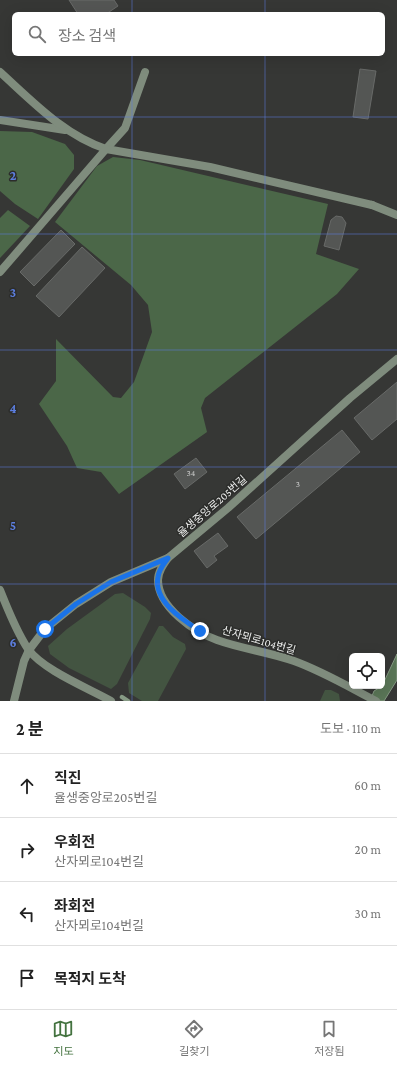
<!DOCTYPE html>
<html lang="ko">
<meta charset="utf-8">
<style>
body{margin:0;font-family:"Crimson Pro","Noto Sans KR",serif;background:#f2f2f2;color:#222}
.controls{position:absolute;right:12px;bottom:12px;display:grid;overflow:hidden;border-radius:6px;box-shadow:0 4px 16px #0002}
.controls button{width:36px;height:36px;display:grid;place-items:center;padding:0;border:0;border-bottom:1px solid #e0e0e0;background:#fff;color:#222;font:20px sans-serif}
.stop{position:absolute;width:12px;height:12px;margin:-9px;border:3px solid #1a73e8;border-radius:50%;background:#fff}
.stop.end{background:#1a73e8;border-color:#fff;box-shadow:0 1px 4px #0008}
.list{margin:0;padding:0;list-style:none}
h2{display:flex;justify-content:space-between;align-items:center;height:52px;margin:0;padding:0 16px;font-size:17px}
h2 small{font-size:13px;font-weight:400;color:#767676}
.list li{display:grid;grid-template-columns:26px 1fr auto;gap:12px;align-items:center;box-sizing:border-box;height:64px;padding:0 16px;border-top:1px solid #e0e0e0}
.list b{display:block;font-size:15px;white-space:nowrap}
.list p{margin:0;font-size:13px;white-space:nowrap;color:#767676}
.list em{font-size:13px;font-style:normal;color:#767676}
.icon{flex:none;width:22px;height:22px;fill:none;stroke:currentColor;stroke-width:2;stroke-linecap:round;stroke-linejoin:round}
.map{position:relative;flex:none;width:397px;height:701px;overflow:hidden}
.search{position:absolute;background:#fff;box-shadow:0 4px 16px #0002;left:12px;right:12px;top:12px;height:44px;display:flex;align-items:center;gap:10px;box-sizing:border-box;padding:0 14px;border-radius:6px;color:#767676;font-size:15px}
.sheet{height:308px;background:#fff}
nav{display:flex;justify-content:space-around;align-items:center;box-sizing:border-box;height:56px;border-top:1px solid #e0e0e0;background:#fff;font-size:11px;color:#767676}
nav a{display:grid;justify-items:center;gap:2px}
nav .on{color:#43723f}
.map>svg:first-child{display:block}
.green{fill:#435441}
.forest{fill:#4b6748}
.water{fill:#5a7657;stroke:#869a84}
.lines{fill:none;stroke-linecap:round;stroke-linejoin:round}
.stream{stroke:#869a84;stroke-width:4.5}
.building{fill:#545654;stroke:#686a68}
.service{stroke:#7f8c7d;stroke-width:8}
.minor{stroke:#7f8c7d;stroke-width:8}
.tertiary{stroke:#7f8c7d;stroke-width:8}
.route{stroke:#1a73e8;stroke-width:5}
.grid{fill:none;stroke:#5c7edf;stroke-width:1;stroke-opacity:0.55}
.labels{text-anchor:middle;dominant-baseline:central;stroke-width:3;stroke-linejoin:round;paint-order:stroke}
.number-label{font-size:9px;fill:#c8c9c8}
.street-label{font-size:11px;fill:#eeefee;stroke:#2c2d2b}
.grid-label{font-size:13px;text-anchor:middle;font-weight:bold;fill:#5c7edf;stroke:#2c2d2b;stroke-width:3;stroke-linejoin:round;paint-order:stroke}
</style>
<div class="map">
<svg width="397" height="701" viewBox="0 0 397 701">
<rect width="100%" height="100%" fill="#363735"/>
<!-- green -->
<g class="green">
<polygon points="123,593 145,607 151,613 150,619 117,684 111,689 69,668 50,654 48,646 67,629 115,594"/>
<polygon points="159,626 163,626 173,637 185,644 186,649 158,701 142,701 129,693 128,683"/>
<polygon points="325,690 331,690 339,694 340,701 320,701"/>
</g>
<!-- forest -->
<g class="forest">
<polygon points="0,131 32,132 65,144 74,155 74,169 38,219 15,204 0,191"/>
<polygon points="113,157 140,160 328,204 316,254 359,269 337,294 205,398 201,408 207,432 119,494 101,472 77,468 67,446 39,404 56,381 56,339 113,397 121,398 134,382 152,332 148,305 131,285 55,222 97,166"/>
<polygon points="8,210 30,226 0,258 0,218"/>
</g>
<!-- water -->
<polygon class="water" points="397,654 397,680 384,701 370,701 374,691 382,686"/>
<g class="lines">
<!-- stream -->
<polyline class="stream" points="122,697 128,701"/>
</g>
<!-- building -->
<g class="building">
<polygon points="69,0 114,0 118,6 106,14 78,14"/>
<polygon points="360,69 376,71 368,119 353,117"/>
<polygon points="336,216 342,217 346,223 339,250 324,246 331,220"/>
<polygon points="61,230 75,244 34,286 20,272"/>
<polygon points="82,247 105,268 59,317 36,296"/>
<polygon points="397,382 397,419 372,440 354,418"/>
<polygon points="342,430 360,452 256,539 237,517"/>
<polygon points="196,458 207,472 185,489 174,474"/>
<polygon points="218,533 228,546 214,556 217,560 207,568 194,551"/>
</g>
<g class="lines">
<!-- service -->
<g class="service">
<polyline points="0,120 65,130"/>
<polyline points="106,149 125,128 145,72"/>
<path d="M168,558C163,565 158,572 158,580C158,607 194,632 217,640C242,649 269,652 294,661C322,671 349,687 376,701"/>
<path d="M0,590C8,610 16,631 28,649C43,670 88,688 111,701"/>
<polyline points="14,701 24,661 29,650 45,629 76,604 111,582 168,558 228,508 350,398 397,359"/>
</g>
<!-- minor -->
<g class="minor">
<path d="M0,72C33,102 64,135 106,149L210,167L372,205"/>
<polyline points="0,272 106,149"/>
</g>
<!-- tertiary -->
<polyline class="tertiary" points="372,205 397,215"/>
</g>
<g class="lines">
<!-- route -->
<path class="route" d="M45,629L76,604L111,582L168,558C164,564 159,569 158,577C153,601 183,620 200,631"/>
</g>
<!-- grid -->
<path class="grid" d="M132,0V14M265,0V14M132,54V701M265,54V701M0,117H397M0,234H397M0,350H397M0,467H397M0,584H397"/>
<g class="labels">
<!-- number labels -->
<g class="number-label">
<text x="191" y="473">34</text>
<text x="298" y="484">3</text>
</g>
<!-- street labels -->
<g class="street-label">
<text transform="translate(212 506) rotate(-41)">율생중앙로205번길</text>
<text transform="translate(259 640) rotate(16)">산자뫼로104번길</text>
</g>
</g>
<g class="grid-label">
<text x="13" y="180">2</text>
<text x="13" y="297">3</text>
<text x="13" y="413">4</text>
<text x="13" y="530">5</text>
<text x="13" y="647">6</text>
</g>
</svg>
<div class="controls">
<button><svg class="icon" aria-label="locate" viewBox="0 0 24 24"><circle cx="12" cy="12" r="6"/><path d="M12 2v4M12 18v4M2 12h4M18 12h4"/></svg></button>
</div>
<div class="stop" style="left:45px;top:629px"></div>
<div class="stop end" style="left:200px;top:631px"></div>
<div class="search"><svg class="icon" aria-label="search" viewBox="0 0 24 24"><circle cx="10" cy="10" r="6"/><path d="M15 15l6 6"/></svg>장소 검색</div>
</div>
<section class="sheet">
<h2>2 분<small>도보 · 110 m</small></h2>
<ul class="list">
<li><svg class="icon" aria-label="ahead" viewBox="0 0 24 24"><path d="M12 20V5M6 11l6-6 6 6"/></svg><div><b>직진</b><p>율생중앙로205번길</p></div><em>60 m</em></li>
<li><svg class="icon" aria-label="right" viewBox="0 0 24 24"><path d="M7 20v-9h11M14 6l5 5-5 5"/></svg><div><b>우회전</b><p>산자뫼로104번길</p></div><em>20 m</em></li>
<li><svg class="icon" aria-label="left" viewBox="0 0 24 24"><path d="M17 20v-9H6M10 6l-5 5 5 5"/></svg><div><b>좌회전</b><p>산자뫼로104번길</p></div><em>30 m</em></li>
<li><svg class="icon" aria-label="arrive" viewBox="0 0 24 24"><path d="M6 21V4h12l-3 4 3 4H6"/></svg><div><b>목적지 도착</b></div></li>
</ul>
</section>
<nav>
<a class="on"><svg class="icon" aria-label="map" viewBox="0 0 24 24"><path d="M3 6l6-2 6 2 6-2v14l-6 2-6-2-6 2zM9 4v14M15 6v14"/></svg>지도</a>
<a><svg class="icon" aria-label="directions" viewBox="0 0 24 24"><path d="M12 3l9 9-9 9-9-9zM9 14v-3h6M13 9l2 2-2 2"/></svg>길찾기</a>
<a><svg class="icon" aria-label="saved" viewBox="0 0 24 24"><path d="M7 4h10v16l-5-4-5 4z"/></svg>저장됨</a>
</nav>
